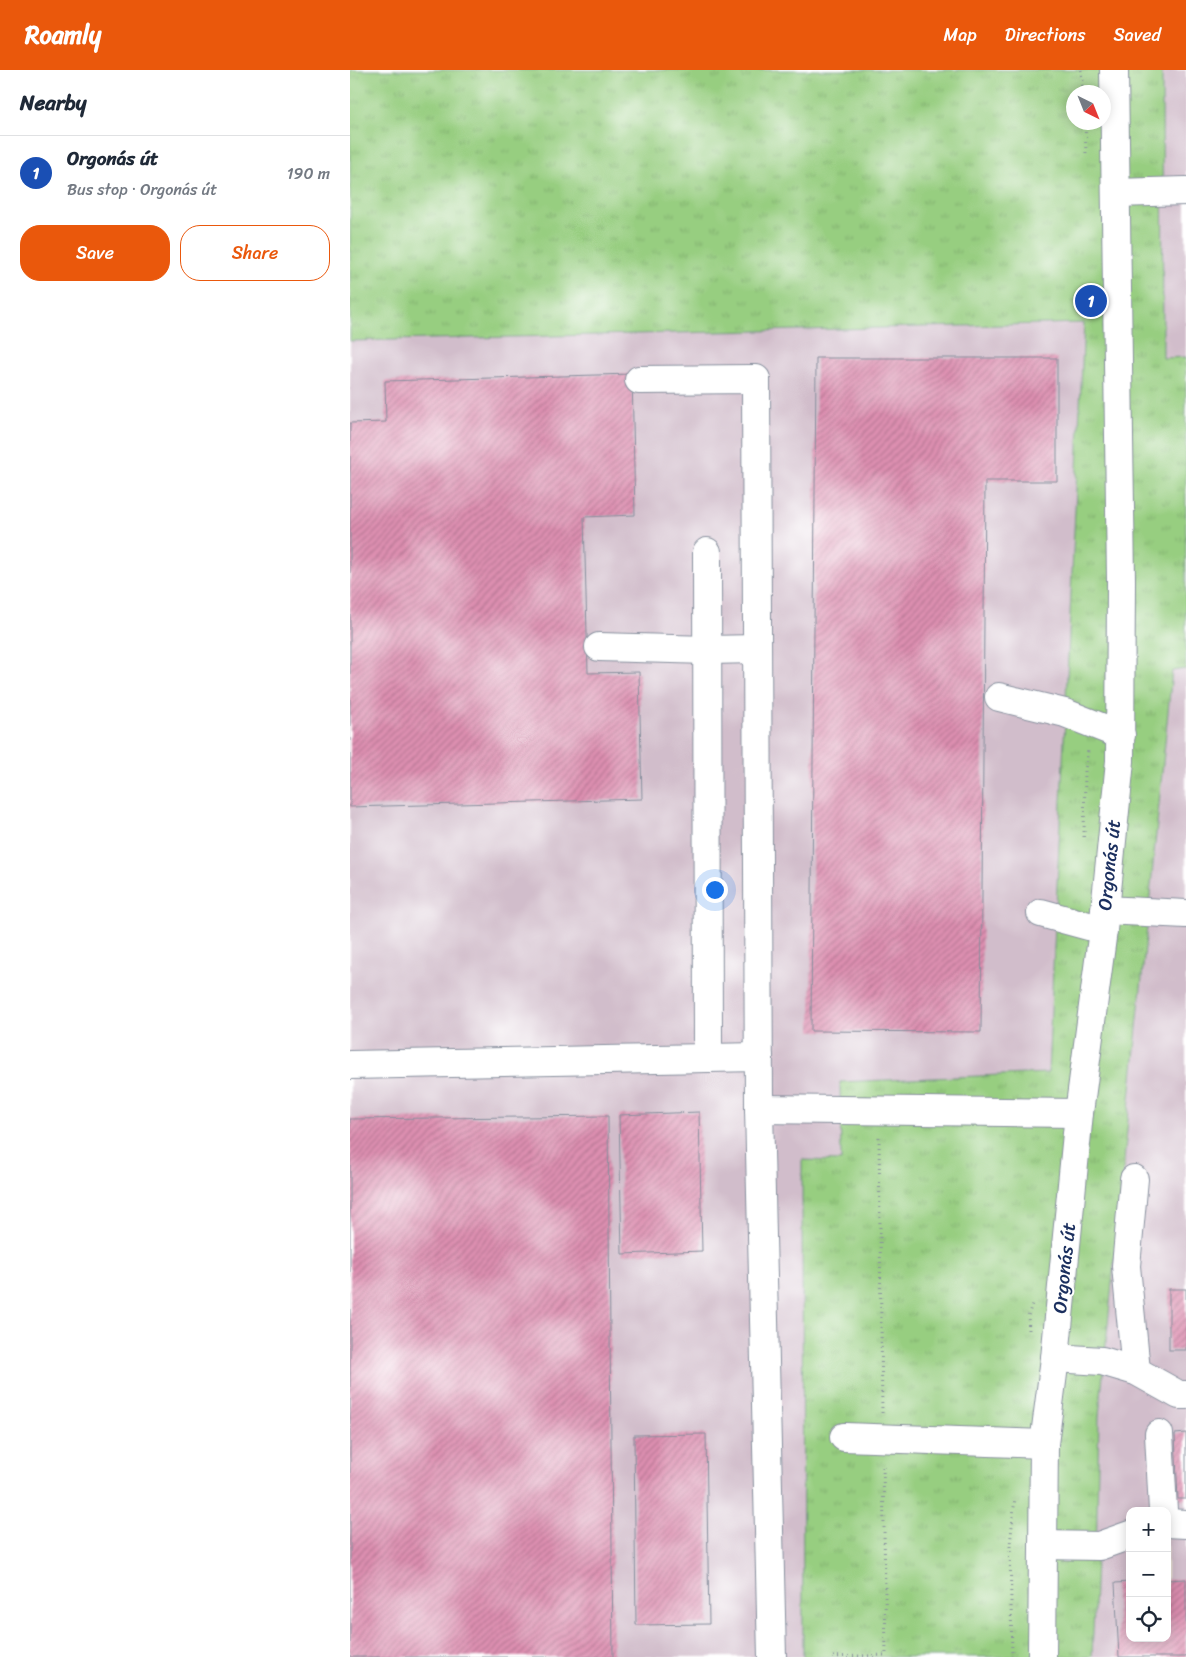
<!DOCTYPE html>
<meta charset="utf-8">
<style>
body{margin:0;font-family:Sriracha,sans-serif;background:#f2f2f3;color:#1f2937}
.controls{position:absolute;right:15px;bottom:15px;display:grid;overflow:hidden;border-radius:10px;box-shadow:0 2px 12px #0003}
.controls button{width:45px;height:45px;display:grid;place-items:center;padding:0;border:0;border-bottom:1px solid #e0e1e3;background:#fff;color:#1f2937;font:25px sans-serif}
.compass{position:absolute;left:716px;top:15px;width:45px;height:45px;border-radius:50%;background:#fff;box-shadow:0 2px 12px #0003;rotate:137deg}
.you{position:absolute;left:364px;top:819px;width:18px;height:18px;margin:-12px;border:4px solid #fff;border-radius:50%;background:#1a73e8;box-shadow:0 0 0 8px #1a73e833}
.badge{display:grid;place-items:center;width:32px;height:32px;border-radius:50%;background:#ea580c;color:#fff;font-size:16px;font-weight:700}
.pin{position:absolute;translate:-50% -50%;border:2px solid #fff;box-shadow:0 1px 5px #0006}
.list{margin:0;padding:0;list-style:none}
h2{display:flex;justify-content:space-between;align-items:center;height:65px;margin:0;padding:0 20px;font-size:21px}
h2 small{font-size:16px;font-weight:400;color:#747a83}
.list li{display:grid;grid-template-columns:32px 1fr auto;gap:15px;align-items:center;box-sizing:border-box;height:75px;padding:0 20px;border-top:1px solid #e0e1e3}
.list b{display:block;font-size:19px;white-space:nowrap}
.list p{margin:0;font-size:16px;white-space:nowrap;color:#747a83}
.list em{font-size:16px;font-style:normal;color:#747a83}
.actions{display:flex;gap:10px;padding:15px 20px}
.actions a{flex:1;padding:11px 0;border:1px solid #ea580c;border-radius:20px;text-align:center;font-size:18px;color:#ea580c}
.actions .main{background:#ea580c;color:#fff}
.icon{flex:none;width:28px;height:28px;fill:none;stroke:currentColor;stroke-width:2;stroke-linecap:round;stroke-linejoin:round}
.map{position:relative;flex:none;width:836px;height:1587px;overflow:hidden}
header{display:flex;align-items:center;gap:30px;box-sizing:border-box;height:70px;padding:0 25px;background:#ea580c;color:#fff}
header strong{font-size:24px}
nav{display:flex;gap:28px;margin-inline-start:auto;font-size:18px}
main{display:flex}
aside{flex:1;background:#fff}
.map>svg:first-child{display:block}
.industrial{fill:#d1bdcb;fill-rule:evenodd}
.grass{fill:url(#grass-tufts);stroke:#597e6f;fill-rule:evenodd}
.building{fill:url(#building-hatch)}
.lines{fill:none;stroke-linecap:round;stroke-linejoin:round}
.minor-casing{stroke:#88909e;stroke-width:30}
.path{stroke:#88909e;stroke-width:3;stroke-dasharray:1 4;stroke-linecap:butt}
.minor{stroke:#fff;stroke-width:28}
.labels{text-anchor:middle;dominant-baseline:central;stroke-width:4;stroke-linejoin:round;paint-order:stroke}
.street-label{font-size:19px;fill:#1b2f5e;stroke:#fff}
</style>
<header>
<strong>Roamly</strong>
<nav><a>Map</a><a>Directions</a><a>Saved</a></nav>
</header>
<main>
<aside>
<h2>Nearby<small></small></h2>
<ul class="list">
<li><span class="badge" style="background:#1a4fb4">1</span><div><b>Orgonás út</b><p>Bus stop · Orgonás út</p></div><em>190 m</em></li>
</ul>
<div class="actions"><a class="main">Save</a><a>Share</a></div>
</aside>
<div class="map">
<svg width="836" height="1587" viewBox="0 0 836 1587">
<defs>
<pattern id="grass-tufts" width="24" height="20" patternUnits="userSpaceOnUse" patternTransform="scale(1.25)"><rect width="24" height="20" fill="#97ce80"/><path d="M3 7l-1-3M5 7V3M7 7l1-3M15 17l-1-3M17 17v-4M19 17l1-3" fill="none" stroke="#82b171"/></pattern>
<pattern id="building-hatch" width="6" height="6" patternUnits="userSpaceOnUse" patternTransform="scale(1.25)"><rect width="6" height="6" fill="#dd8fb0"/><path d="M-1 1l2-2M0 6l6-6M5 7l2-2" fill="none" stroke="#b27592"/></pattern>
</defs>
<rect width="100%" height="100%" fill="#fff"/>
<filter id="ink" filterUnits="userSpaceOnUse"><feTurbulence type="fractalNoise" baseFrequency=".02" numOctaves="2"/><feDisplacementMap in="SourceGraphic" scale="10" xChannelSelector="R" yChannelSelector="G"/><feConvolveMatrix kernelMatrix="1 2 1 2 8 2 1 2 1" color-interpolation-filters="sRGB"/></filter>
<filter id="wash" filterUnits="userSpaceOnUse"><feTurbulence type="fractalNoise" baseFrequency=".0096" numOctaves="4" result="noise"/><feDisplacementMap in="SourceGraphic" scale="20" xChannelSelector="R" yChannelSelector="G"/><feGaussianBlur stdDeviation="1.12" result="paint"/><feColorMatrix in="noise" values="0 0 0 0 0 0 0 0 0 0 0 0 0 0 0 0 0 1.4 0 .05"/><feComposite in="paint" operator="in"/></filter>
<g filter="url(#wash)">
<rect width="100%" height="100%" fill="#f4f1df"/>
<!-- industrial -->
<g class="industrial">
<polygon points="812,0 836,0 836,287 813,288"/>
<polygon points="734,253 698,1004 490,1012 491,1091 452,1091 453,1587 0,1587 0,271"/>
<path d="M836,599V1587H742L746,1491L749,1346L822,600ZM780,1441H817V1568H780Z"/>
</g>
<!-- grass -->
<path class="grass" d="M0,0H812L813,288L836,287V599L822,601L749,1346L746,1491L742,1587H453L452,1090L491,1091L490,1012L698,1003L734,253L0,271ZM724,22H754V52H724Z"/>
<g id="blocks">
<!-- building -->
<g class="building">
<polygon points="466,288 707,288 707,411 635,411 631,962 461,961"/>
<polygon points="282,304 285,445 234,447 238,603 289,602 292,729 0,737 0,353 36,352 35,311"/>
<polygon points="349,1042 352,1181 272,1184 269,1045"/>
<polygon points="258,1046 263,1587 0,1587 0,1049"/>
<rect x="819" y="1219" width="17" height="61"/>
<polygon points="836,1363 836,1429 828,1429 825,1364"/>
<polygon points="356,1364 359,1554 286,1555 284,1365"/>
<polygon points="836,1509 836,1587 769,1587 765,1513 780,1512 780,1568 817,1568 817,1510"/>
</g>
</g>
</g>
<g filter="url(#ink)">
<use href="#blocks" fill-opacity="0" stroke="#88909e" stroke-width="1"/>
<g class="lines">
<!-- minor casing -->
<g class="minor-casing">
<g id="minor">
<polyline points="766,123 836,121"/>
<polyline points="289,310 406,309 409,1039 422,1587"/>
<polyline points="357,482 358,988"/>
<polyline points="249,577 358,580 407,579"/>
<polyline points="649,627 715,643 771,665"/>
<polyline points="755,840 836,844"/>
<polyline points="691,843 753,860"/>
<polyline points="0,995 409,987"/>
<polyline points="409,1039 729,1043"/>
<polyline points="784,1109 776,1196 786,1301"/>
<polyline points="705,1288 752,1291 786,1301 829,1325 836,1325"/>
<polyline points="809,1364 813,1441"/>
<polyline points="494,1367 694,1374"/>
<polyline points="817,1453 836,1454"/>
<polyline points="693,1475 749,1476 780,1465"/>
<polyline points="692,1587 694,1374 705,1288 729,1043 753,860 770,691 771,511 764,0"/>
</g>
</g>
<!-- path -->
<g class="path">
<polyline points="731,0 733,22"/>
<polyline points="735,52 736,84"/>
<polyline points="734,767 735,700 738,681"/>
<polyline points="529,1067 532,1343"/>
<polyline points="679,1260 678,1246 682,1234"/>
<polyline points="483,1587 536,1585 533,1394"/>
<polyline points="662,1587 660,1475 665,1428"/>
</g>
<!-- minor -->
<use href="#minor" class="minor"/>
</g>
</g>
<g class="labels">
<!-- street labels -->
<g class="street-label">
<text transform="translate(759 795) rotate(-84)">Orgonás út</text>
<text transform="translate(714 1198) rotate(-84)">Orgonás út</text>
</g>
</g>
</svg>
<div class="controls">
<button>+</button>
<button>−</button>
<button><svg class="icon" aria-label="locate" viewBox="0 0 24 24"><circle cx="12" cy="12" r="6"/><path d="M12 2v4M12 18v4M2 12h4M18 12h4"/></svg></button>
</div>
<svg class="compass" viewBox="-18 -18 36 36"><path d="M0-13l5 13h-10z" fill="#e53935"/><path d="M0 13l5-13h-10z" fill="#747a83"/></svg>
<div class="you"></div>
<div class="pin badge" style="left:741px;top:231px;background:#1a4fb4">1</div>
</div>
</main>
